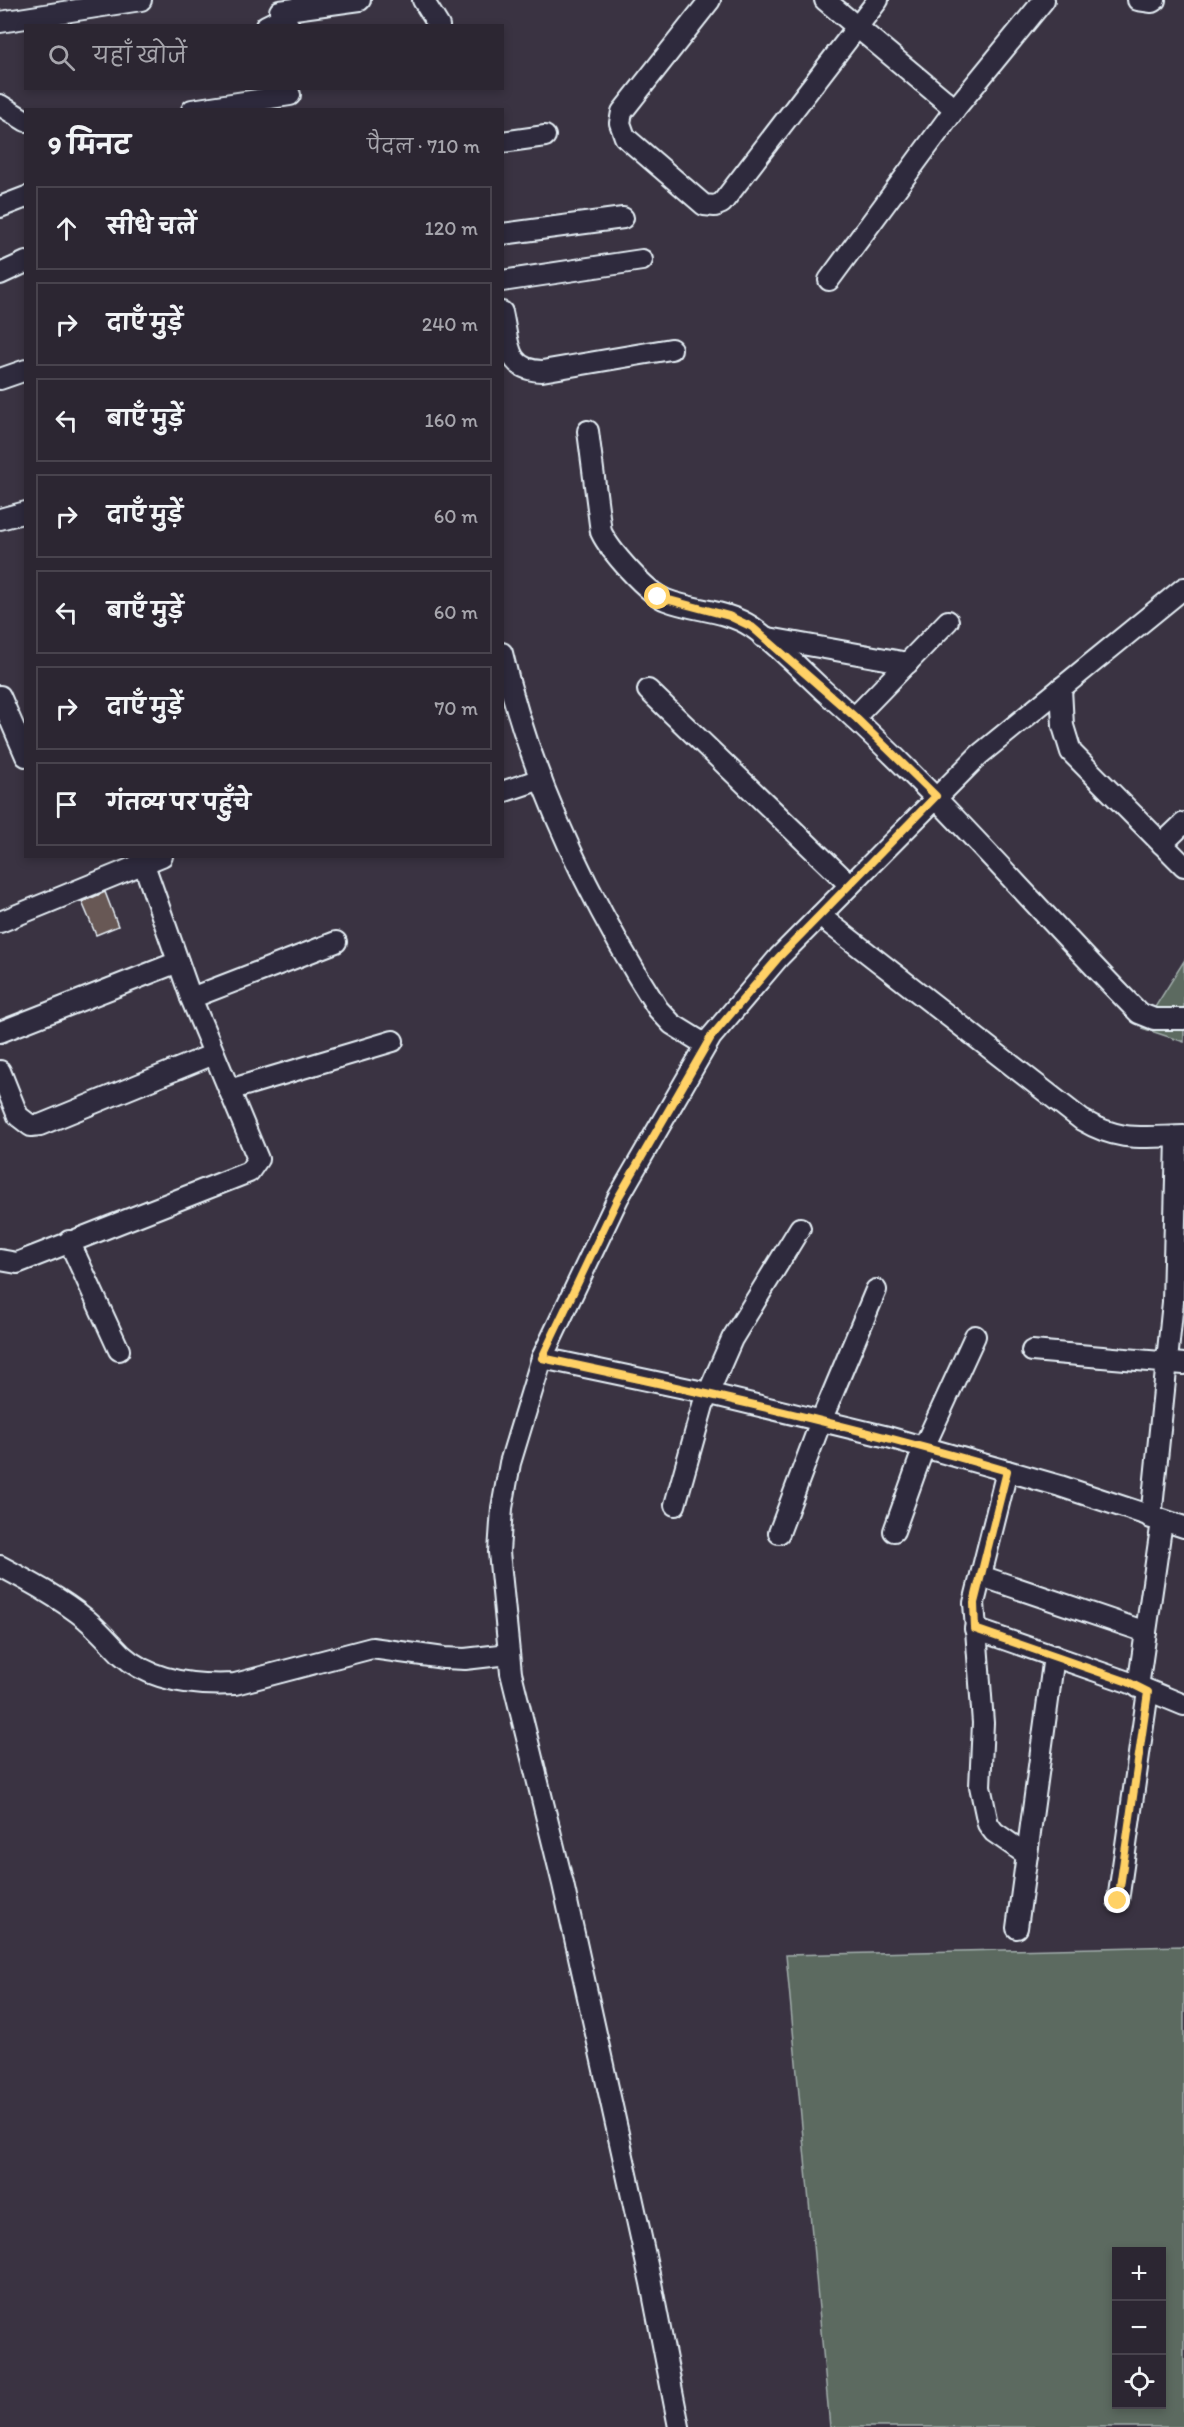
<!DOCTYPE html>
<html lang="hi">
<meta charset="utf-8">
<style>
body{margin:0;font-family:Itim,"Playpen Sans Deva",sans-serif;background:#38323e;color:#f1f3f6}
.controls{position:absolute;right:18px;bottom:18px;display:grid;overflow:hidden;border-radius:0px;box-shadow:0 3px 9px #0003}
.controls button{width:54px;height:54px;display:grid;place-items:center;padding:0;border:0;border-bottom:2px solid #48434d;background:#2c2632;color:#f1f3f6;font:30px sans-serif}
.stop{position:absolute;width:18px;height:18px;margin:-14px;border:4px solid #ffd166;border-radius:50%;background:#fff}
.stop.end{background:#ffd166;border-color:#fff;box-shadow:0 2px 6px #0008}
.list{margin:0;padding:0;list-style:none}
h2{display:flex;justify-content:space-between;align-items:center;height:78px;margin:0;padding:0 24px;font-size:26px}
h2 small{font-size:20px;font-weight:400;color:#a6a5ac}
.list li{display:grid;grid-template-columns:39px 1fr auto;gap:18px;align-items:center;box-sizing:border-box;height:84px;margin:0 12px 12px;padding:0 12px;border:2px solid #48434d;border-radius:0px}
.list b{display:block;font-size:22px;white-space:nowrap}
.list em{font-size:20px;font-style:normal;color:#a6a5ac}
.icon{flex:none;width:33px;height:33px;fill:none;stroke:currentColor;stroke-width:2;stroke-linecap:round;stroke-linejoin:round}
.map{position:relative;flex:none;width:1184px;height:2427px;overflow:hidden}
.search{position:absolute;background:#2c2632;box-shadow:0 3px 9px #0003;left:24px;top:24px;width:480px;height:66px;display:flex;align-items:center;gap:15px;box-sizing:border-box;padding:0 21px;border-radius:0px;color:#a6a5ac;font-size:22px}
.panel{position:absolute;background:#2c2632;box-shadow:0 3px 9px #0003;left:24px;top:108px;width:480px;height:750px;border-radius:0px}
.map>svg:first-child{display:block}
.green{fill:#5b6a60;stroke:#a2aeac;stroke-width:1.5;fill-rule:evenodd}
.building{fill:#675855;stroke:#e8f1f8;stroke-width:1.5}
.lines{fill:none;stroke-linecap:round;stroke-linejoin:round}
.street-casing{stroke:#e8f1f8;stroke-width:24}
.street{stroke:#2f2a3d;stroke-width:20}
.route{stroke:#ffd166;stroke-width:8}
</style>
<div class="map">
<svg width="1184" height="2427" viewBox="0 0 1184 2427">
<rect width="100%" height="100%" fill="#3a3342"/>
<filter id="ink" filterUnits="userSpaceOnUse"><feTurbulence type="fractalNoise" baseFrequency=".0167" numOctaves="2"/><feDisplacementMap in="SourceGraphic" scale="12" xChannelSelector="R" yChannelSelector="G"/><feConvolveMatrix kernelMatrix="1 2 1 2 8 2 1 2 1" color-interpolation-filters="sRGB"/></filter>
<g filter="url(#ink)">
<!-- green -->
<g class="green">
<polygon points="1184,961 1184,1042 1142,1028"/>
<path d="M1184,1946V2427H830L786,1955ZM1116,2252H1162V2404H1116Z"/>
</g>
<!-- building -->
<polygon class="building" points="105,892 118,926 96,935 82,902"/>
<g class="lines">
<!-- street casing -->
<g class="street-casing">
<g id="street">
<polyline points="423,0 439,26"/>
<polyline points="710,0 622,112 620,123 625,137 704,205 715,206 722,203 878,0"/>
<polyline points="825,0 955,109"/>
<polyline points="1138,0 1152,2 1155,0"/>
<polyline points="280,11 360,0"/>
<polyline points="0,22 141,0"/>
<polyline points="266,26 276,21 289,26"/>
<polyline points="0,105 26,121"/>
<polyline points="192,110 290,95"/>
<polyline points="502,142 545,136"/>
<polyline points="0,207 26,197"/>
<polyline points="502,234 623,218"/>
<polyline points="0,274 26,262"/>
<polyline points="829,280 955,109 1044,0"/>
<polyline points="502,281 642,260"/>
<path d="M502,312C509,342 505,370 542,371L671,349"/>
<polyline points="0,379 26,370"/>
<path d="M588,431L601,532C610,551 647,593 666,600C694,611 727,610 752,627C778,645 801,670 824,691C937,790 1033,906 1139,1013L1154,1019H1184"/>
<polyline points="0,519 26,512"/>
<polyline points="763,637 908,663"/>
<path d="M502,653C531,779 589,900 658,1009L672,1024L706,1045"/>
<polyline points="1061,688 1063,726 1071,752 1184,866"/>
<polyline points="648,690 850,885"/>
<polyline points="0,696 26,756"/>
<polyline points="855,717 948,621"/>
<polyline points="502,792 541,779"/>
<polyline points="1162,844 1184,823"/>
<path d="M820,916L1082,1120C1120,1142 1141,1137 1184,1136"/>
<polyline points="0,922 162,856"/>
<polyline points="191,998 336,942"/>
<polyline points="0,1032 178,962"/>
<polyline points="0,1071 18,1116 31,1126 40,1125 214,1054"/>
<polyline points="229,1090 393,1041"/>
<polyline points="69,1241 119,1350"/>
<polyline points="0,1260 17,1263 249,1172 258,1159 191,998 141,856"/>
<polyline points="1032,1351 1184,1364"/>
<polyline points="542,1358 694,1390 888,1437 1060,1486 1184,1527"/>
<polyline points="1007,1471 974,1603 983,1723 980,1786 988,1824 994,1832 1027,1855"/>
<polyline points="675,1505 703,1405 732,1339 800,1228"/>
<polyline points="1151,1518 1173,1302 1177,1137"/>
<polyline points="894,1531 924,1447 975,1336"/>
<polyline points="779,1533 821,1421 876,1290"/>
<path d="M0,1566C30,1582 60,1598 86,1619C99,1630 110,1643 122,1655C152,1682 196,1686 235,1684L372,1648L444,1658L465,1659L509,1654"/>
<polyline points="981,1576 1146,1632"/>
<polyline points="975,1629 1128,1682 1184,1705"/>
<polyline points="1138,1687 1162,1521"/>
<polyline points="1118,1901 1148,1691"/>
<polyline points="1017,1928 1054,1656"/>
<polyline points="679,2427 651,2283 563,1884 511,1673 499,1552 502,1508 510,1463 542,1358 618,1198 711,1037 779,957 979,755 1184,588"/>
</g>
</g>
<!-- street -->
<use href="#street" class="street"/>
</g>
</g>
<g class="lines" filter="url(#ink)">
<!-- route -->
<path class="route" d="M658,597L729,616L752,627L855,717L936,796L779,957L711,1037L618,1198L542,1358C698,1391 854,1426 1007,1471L974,1603L975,1629L1128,1682L1148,1692L1118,1901"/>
</g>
</svg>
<div class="controls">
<button>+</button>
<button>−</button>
<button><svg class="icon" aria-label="locate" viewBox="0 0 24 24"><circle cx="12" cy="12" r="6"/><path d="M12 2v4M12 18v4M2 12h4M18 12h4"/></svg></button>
</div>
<div class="stop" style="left:658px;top:597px"></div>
<div class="stop end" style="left:1118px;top:1901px"></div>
<div class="search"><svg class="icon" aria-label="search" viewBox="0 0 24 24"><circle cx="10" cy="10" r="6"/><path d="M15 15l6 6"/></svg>यहाँ खोजें</div>
<section class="panel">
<h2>9 मिनट<small>पैदल · 710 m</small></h2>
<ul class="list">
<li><svg class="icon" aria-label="ahead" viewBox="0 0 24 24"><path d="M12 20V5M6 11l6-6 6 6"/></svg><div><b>सीधे चलें</b></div><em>120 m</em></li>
<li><svg class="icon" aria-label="right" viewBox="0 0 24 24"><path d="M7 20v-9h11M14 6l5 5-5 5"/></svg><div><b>दाएँ मुड़ें</b></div><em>240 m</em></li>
<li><svg class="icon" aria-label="left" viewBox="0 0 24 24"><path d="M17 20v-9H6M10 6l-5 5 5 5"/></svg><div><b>बाएँ मुड़ें</b></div><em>160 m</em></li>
<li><svg class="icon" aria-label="right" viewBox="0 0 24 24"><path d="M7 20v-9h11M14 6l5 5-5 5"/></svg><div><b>दाएँ मुड़ें</b></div><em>60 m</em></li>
<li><svg class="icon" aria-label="left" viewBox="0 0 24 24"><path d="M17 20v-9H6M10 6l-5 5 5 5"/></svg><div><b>बाएँ मुड़ें</b></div><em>60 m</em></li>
<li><svg class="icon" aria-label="right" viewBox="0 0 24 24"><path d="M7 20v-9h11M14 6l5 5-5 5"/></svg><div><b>दाएँ मुड़ें</b></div><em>70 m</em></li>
<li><svg class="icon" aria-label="arrive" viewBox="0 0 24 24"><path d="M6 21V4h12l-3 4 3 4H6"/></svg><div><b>गंतव्य पर पहुँचे</b></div></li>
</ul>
</section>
</div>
